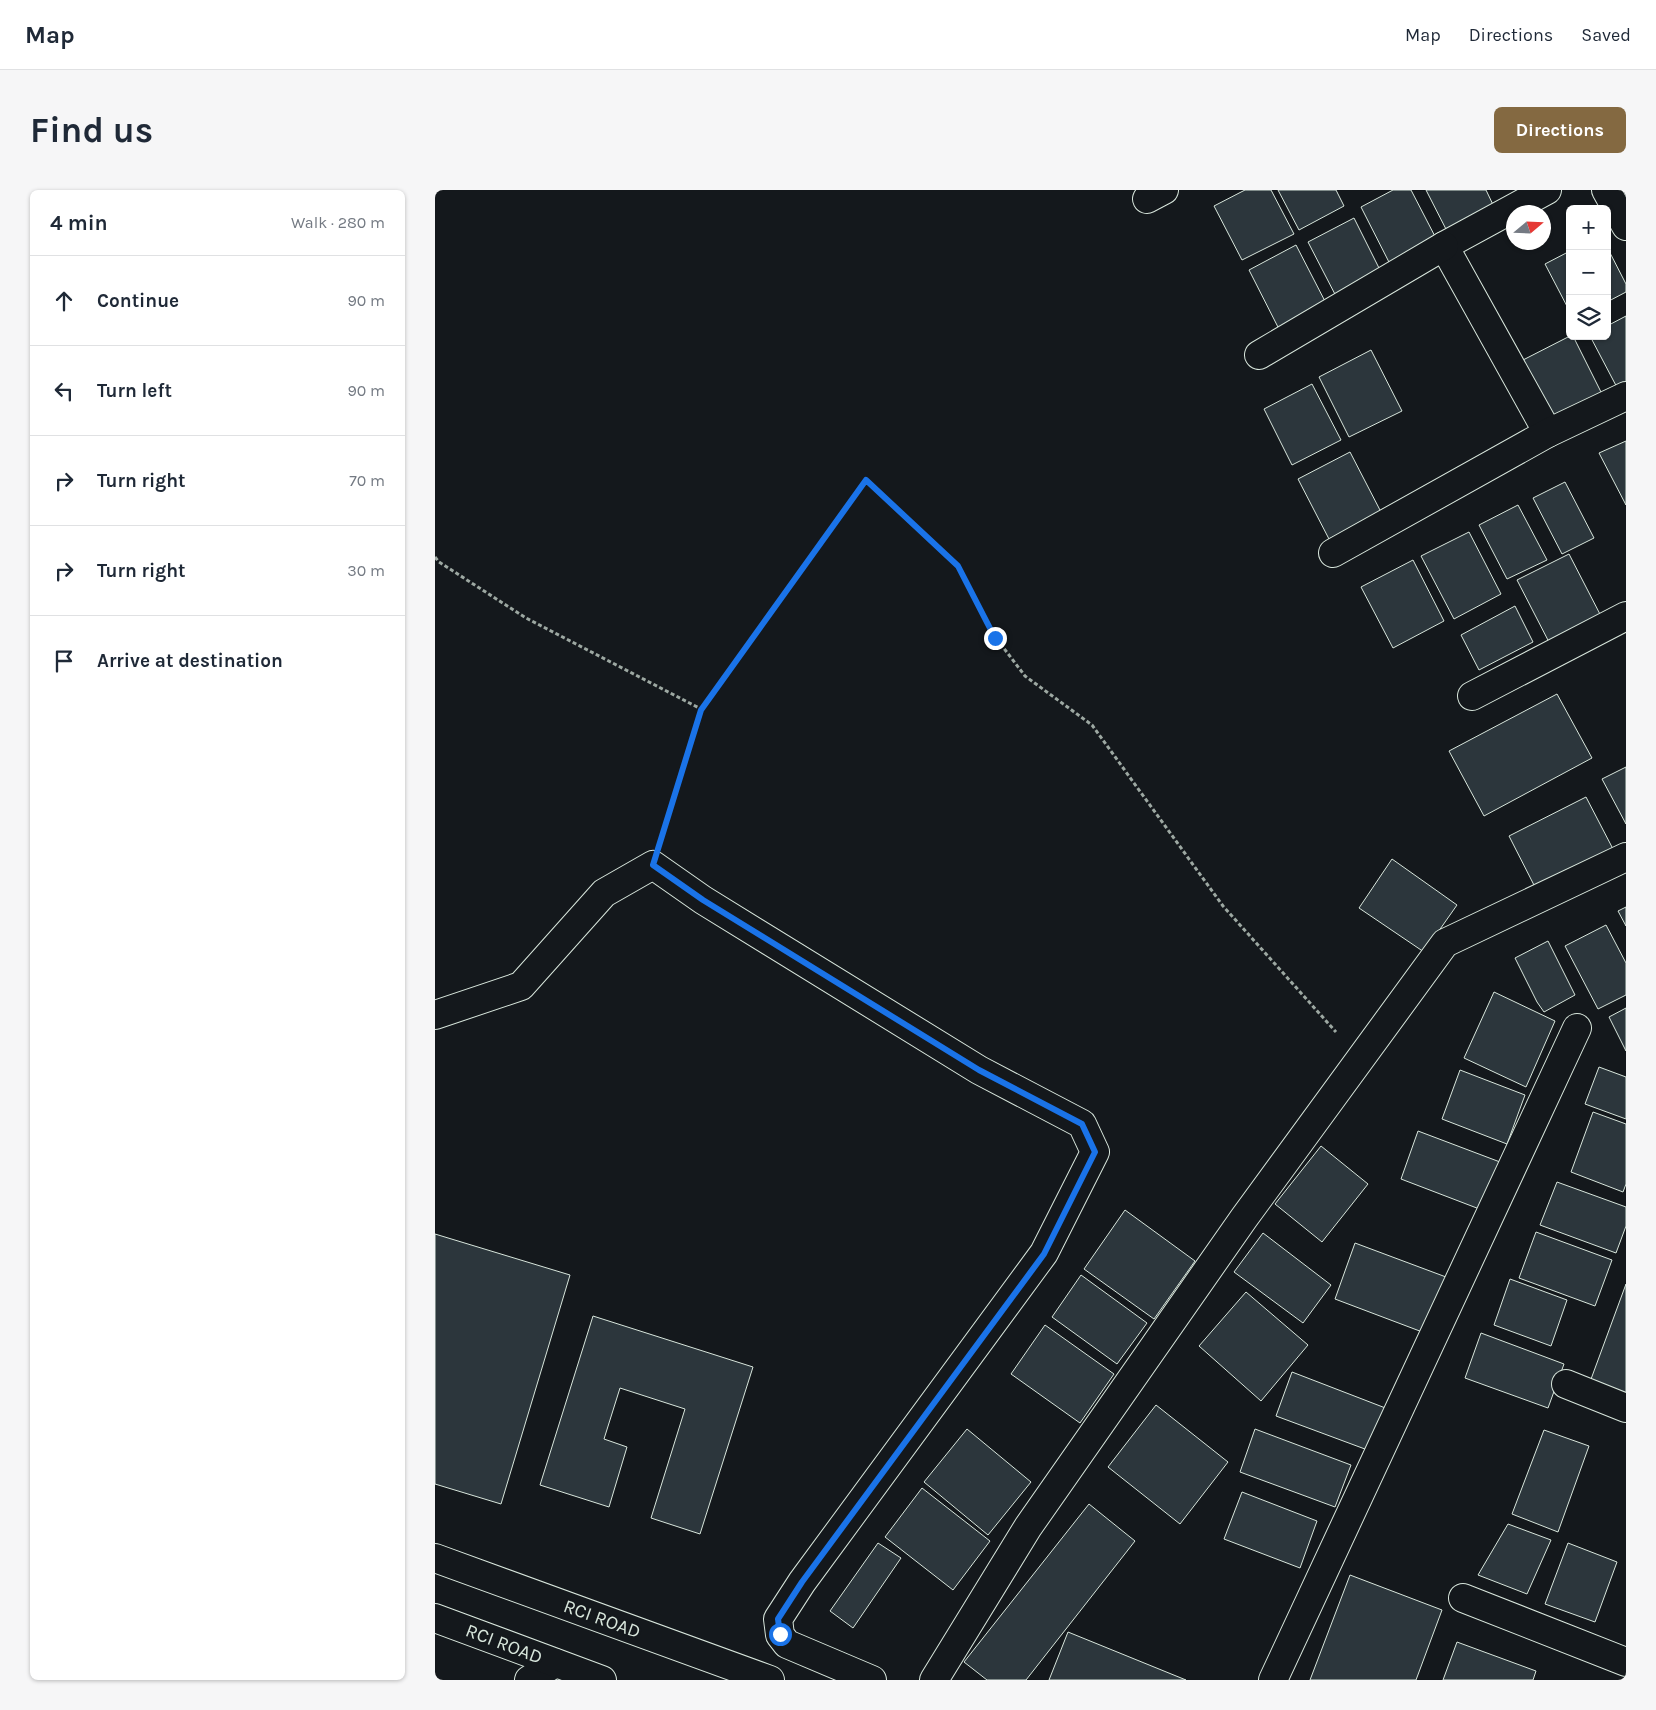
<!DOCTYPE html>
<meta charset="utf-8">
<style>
body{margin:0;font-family:Karla,sans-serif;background:#f6f6f7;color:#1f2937}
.controls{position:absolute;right:15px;top:15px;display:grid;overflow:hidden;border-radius:8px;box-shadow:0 1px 4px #0004}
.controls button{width:45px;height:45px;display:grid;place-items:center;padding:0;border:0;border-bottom:1px solid #e0e1e3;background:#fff;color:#1f2937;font:25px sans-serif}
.compass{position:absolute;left:1071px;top:15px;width:45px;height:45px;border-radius:50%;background:#fff;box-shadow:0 1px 4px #0004;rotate:71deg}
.stop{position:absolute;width:15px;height:15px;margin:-11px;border:4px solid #1a73e8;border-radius:50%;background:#fff}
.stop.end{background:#1a73e8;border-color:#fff;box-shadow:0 1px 5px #0008}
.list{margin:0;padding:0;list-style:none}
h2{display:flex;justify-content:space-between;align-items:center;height:65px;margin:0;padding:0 20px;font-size:21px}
h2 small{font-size:16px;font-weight:400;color:#747a83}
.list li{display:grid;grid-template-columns:32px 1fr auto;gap:15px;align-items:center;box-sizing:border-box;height:90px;padding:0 20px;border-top:1px solid #e0e1e3}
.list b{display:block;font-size:19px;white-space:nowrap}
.list em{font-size:16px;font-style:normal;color:#747a83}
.icon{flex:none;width:28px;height:28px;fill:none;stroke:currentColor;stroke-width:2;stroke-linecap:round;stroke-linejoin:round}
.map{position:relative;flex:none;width:1191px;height:1490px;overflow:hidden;border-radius:8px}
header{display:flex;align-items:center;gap:30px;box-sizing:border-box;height:70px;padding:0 25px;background:#fff;border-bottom:1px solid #e0e1e3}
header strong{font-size:24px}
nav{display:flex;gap:28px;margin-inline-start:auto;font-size:18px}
.intro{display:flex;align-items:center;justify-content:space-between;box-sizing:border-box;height:120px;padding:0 30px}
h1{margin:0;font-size:35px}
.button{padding:12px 22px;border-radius:8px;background:#846941;color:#fff;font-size:18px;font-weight:700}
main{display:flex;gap:30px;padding:0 30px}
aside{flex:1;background:#fff;border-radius:8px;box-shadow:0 1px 4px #0004}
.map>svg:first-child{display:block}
.building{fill:#2c363c;stroke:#d8e6dc}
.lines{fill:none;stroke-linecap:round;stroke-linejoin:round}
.minor-casing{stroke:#d8e6dc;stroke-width:30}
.major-casing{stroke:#d8e6dc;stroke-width:30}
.path{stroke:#9da8a2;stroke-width:3;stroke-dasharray:4 2.5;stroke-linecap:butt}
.minor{stroke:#14181c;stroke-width:28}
.major{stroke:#14181c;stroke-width:28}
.route{stroke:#1a73e8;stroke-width:6}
.labels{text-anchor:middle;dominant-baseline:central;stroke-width:4;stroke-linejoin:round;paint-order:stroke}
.street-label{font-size:19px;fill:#d8e6dc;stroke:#14181c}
</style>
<header>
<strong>Map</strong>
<nav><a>Map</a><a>Directions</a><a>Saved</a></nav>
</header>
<div class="intro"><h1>Find us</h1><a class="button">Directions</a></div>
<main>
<aside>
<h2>4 min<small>Walk · 280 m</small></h2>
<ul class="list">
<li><svg class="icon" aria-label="ahead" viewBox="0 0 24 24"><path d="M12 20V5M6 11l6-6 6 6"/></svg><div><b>Continue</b></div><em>90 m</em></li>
<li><svg class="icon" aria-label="left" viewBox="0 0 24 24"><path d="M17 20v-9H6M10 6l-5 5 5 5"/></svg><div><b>Turn left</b></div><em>90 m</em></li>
<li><svg class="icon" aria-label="right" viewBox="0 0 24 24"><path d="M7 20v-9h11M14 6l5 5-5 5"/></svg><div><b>Turn right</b></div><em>70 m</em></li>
<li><svg class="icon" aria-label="right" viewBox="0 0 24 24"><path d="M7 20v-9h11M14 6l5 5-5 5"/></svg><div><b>Turn right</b></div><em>30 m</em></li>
<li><svg class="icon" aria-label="arrive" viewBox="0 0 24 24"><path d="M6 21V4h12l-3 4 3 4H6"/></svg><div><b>Arrive at destination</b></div></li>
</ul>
</aside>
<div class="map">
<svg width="1191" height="1490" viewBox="0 0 1191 1490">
<rect width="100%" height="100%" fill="#14181c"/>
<!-- building -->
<g class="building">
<polygon points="810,0 836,0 859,44 807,70 779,16"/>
<polygon points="843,0 901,0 909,16 864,40"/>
<polygon points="958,0 976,0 1005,56 958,80 926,17"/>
<polygon points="991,0 1051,0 1062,23 1015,47"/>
<polygon points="919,28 949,88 904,112 873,52"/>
<polygon points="861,55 894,119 846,143 814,80"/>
<polygon points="1172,57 1191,94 1191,102 1172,112"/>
<polygon points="1135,61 1135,122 1110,74"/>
<polygon points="1191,126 1191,205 1187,207 1155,146 1172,146 1172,136"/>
<polygon points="1135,146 1138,146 1171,212 1122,237 1088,170"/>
<polygon points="936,160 967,221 914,247 884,187"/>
<polygon points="877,194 906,250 857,275 829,219"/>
<polygon points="1191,251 1191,315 1164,263"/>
<polygon points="915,262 946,322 894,349 863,289"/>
<polygon points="1130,292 1159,348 1127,364 1098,308"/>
<polygon points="1083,315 1112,370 1072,389 1044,335"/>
<polygon points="1034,342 1066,404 1019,429 986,366"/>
<polygon points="1134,364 1168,430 1116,456 1082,390"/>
<polygon points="978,370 1009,431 958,458 926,397"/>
<polygon points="1080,416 1098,452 1044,480 1026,445"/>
<polygon points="1122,504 1157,568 1049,626 1014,561"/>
<polygon points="1191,577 1191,634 1167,589"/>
<polygon points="1151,607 1178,659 1101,699 1074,646"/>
<polygon points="957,669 1022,715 989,762 924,718"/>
<polygon points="1191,717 1191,736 1183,721"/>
<polygon points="1171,735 1191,773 1191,805 1163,819 1130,756"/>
<polygon points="1113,751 1140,805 1109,822 1102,812 1080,768"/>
<polygon points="1059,802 1120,831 1091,897 1029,868"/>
<polygon points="1191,818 1191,861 1174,827"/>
<polygon points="1164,877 1191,887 1191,929 1150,914"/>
<polygon points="1025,880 1090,905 1072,954 1007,929"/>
<polygon points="1158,922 1191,934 1191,994 1188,1002 1136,982"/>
<polygon points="983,941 1065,972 1047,1020 966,989"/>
<polygon points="886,956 933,994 887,1052 840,1014"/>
<polygon points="1122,992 1191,1017 1191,1036 1181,1063 1105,1035"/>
<polygon points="690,1020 760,1071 719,1129 649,1079"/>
<polygon points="1101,1042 1177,1070 1160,1116 1084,1088"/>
<polygon points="828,1043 896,1095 868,1133 799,1082"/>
<polygon points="0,1044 135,1085 66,1314 0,1294"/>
<polygon points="920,1053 1011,1087 990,1143 900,1109"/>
<polygon points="646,1085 712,1133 682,1174 617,1127"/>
<polygon points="1075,1089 1132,1110 1116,1156 1059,1135"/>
<polygon points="1191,1094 1191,1214 1152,1200"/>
<polygon points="811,1102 873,1155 826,1211 764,1156"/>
<polygon points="158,1126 318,1177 265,1344 216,1328 250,1219 185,1198 169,1249 192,1257 174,1317 105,1295"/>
<polygon points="610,1135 679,1184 645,1233 576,1184"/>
<polygon points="1046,1143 1129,1174 1113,1218 1030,1188"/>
<polygon points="857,1182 953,1219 938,1262 841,1226"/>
<polygon points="721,1215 793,1272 745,1334 673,1277"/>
<polygon points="532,1239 596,1292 553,1345 489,1292"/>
<polygon points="820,1239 916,1275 900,1317 805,1282"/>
<polygon points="1109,1240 1154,1256 1123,1342 1077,1324"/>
<polygon points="487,1298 555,1351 518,1400 450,1347"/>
<polygon points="807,1302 882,1331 865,1378 789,1349"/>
<polygon points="654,1314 700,1351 591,1490 552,1490 529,1472"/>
<polygon points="1073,1334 1116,1350 1092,1404 1043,1385"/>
<polygon points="443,1353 466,1368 418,1438 395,1421"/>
<polygon points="1133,1353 1182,1372 1160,1432 1110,1414"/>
<polygon points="915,1385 1007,1420 981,1490 875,1490"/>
<polygon points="633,1442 751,1490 614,1490"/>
<polygon points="1022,1452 1101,1481 1098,1490 1008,1490"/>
</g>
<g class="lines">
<!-- minor casing -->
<g class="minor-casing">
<g id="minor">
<polyline points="1112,0 1009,56 1113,243"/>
<polyline points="1171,0 1191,36"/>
<polyline points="712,9 729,0"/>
<polyline points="824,165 1009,56"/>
<polyline points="898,363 1113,243 1191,206"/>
<polyline points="1037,506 1191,426"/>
<polyline points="0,825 86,796 169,703 218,675 268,710 544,880 647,934 660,962 609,1063 367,1392 343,1429 345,1445 352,1454 437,1490"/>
<polyline points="1131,1194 1191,1218"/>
<polyline points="1028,1408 1191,1472"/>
<polyline points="94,1490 120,1473"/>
<polyline points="499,1490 593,1337 809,1028 1010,753 1191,667"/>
<polyline points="838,1490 1142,838"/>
</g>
</g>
<!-- major casing -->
<g class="major-casing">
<g id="major">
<polyline points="0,1368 335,1490"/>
<polyline points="0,1428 167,1490"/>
</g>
</g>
<!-- path -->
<g class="path">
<polyline points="0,367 4,372 91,428 266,519"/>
<polyline points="228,642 266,519 431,291 523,376 561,448 590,486 657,535 788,716 901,842"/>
</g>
<!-- minor -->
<use href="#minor" class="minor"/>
<!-- major -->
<use href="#major" class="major"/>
</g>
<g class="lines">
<!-- route -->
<polyline class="route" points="345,1444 343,1429 367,1392 609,1064 660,962 647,934 544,880 268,710 218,675 266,520 431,290 523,376 560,448"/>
</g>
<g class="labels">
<!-- street labels -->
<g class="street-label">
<text transform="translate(167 1429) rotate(20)">RCI ROAD</text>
<text transform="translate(69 1454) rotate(21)">RCI ROAD</text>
</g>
</g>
</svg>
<div class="controls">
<button>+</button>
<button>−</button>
<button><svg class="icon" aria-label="layers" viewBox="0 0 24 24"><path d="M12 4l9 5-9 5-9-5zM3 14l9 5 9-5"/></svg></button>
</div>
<svg class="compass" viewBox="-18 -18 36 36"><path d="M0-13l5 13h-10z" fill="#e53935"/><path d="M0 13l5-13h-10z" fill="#747a83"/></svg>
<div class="stop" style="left:345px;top:1444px"></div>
<div class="stop end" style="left:560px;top:448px"></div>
</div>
</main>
